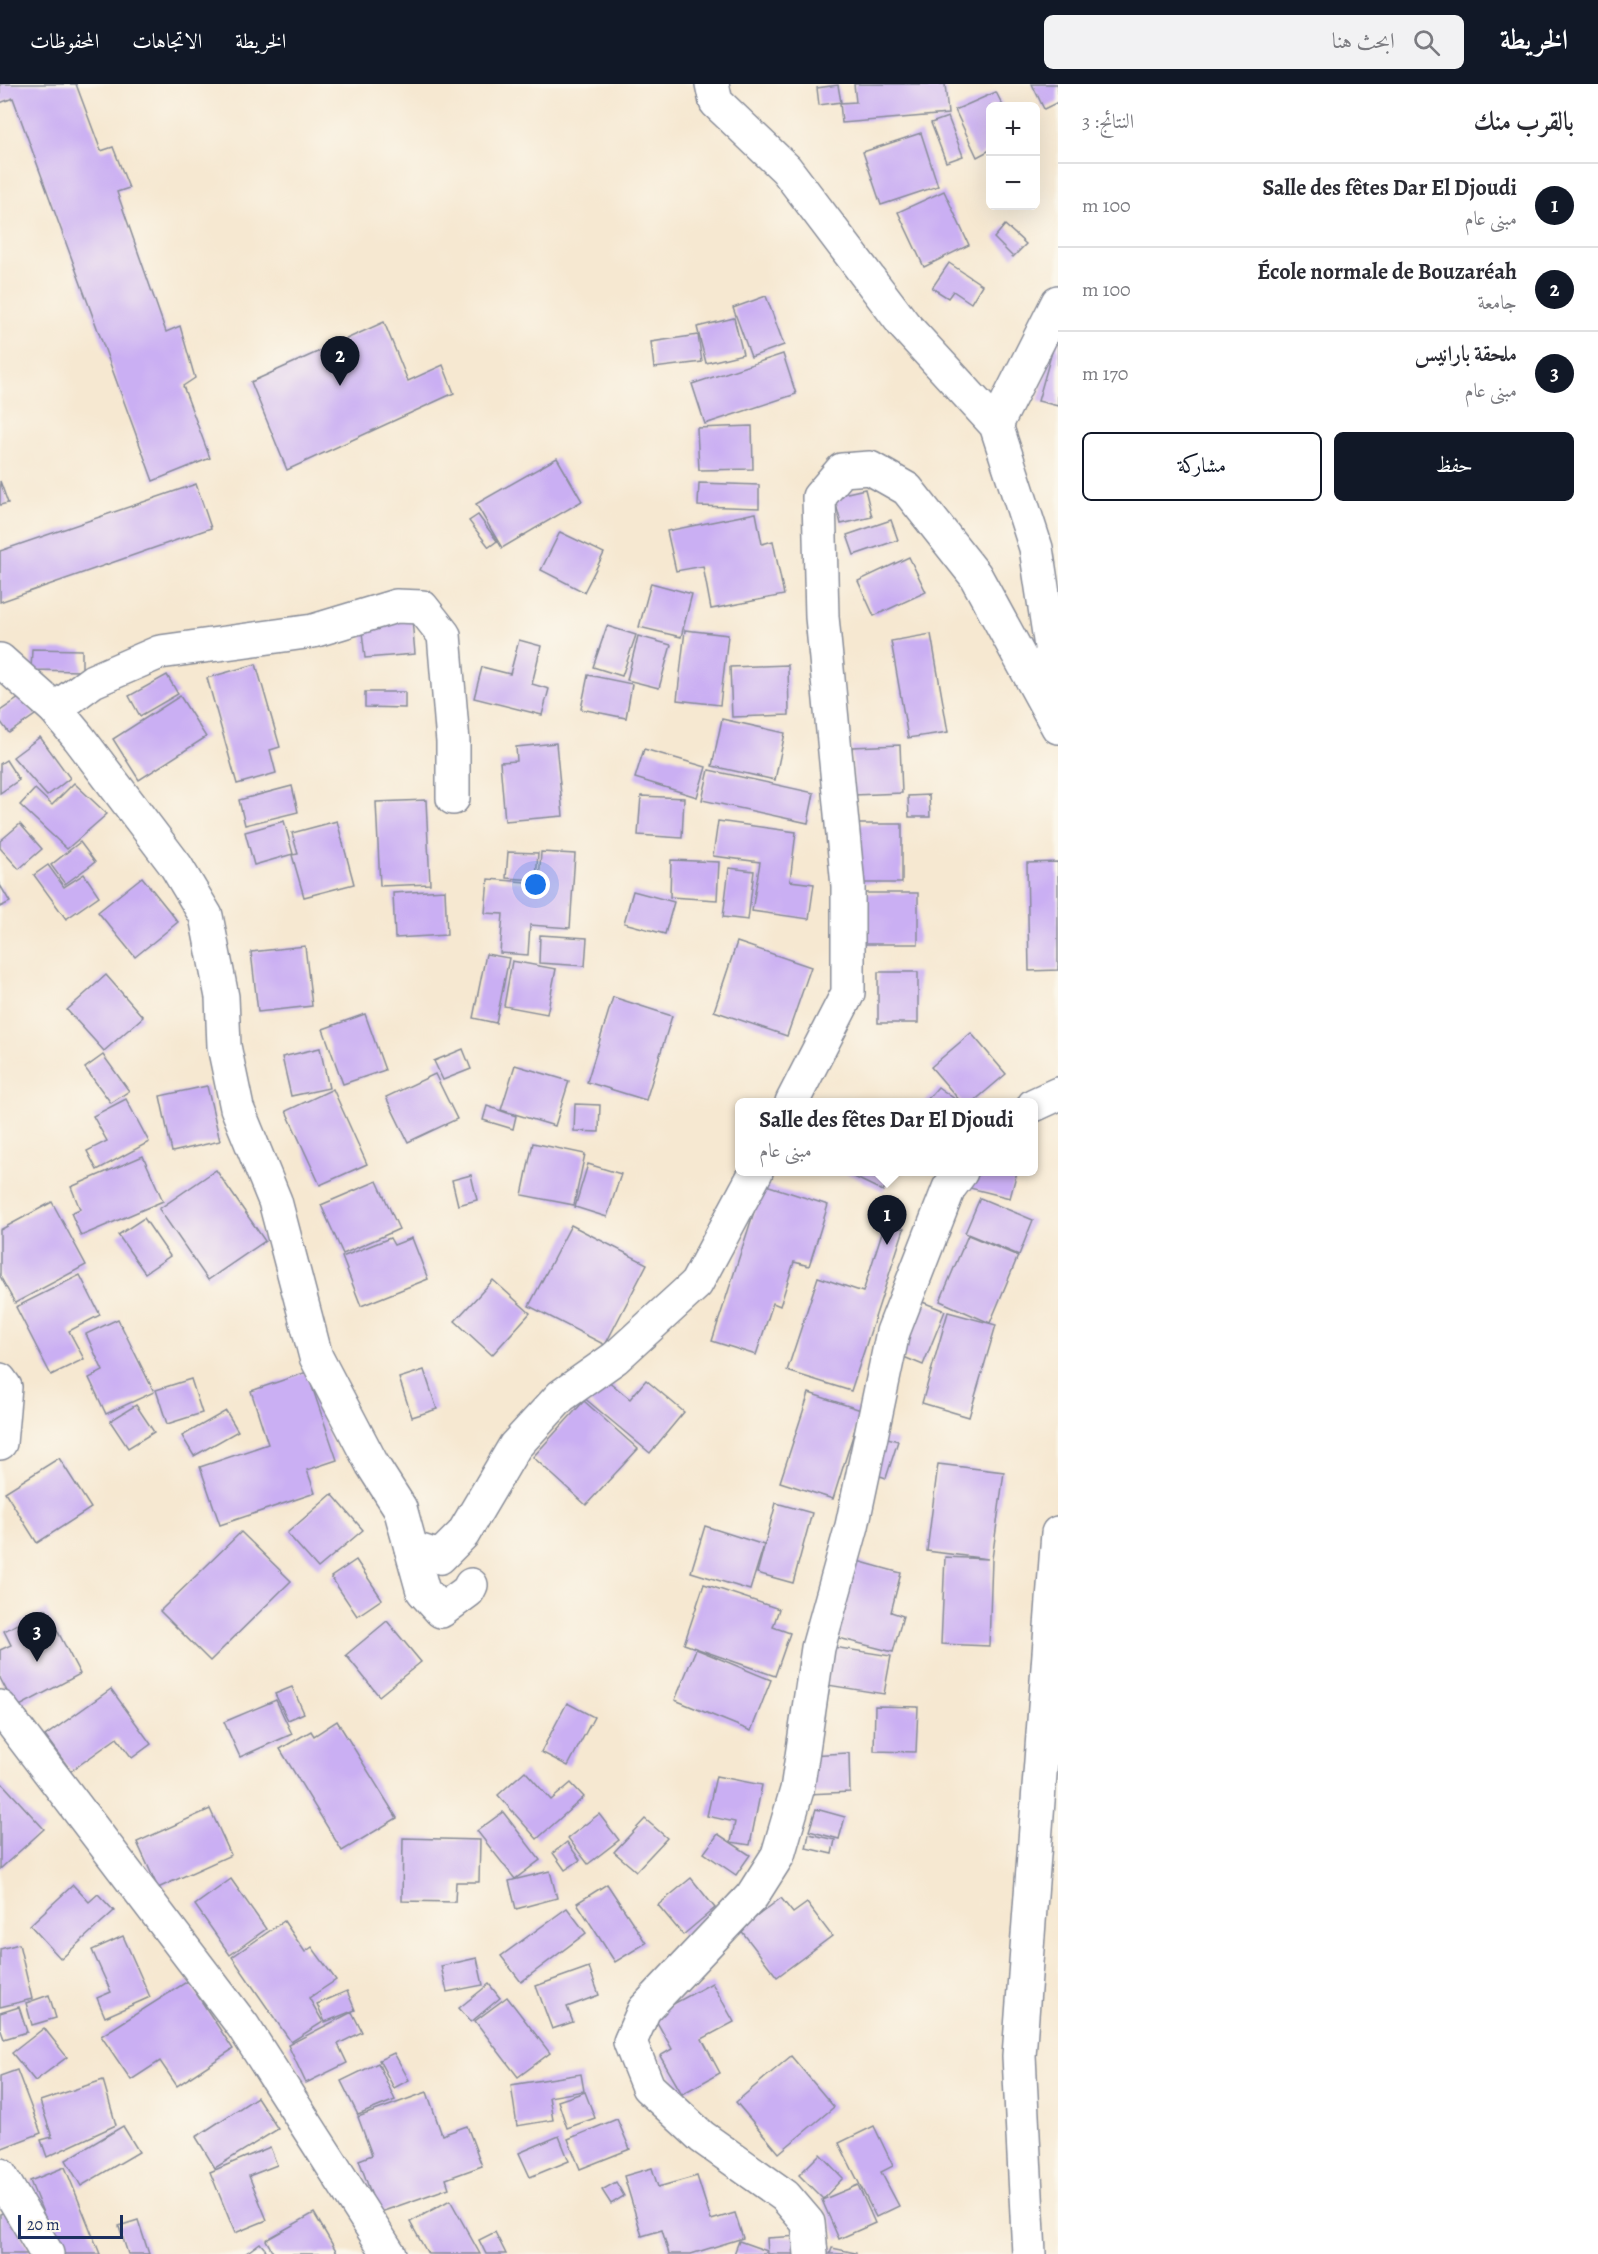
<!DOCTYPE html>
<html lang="ar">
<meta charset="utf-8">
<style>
body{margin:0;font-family:Alegreya,Amiri,serif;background:#f2f2f3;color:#2b2b33;direction:rtl}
.controls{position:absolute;right:18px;top:18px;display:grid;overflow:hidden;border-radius:9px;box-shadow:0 6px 24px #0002}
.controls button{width:54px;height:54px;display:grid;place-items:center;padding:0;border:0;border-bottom:2px solid #e1e1e2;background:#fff;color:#2b2b33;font:30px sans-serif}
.scale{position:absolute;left:18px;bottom:15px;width:105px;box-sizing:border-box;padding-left:6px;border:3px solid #1b2f5e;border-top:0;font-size:16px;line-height:21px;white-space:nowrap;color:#1b2f5e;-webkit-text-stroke:4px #fbf7ec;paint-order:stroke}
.you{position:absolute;left:536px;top:801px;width:21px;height:21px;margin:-15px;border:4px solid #fff;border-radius:50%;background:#1a73e8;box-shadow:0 0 0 9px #1a73e833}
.badge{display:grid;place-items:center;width:39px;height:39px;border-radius:50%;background:#111827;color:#fff;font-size:20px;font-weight:700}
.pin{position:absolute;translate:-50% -50px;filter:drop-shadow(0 2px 3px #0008)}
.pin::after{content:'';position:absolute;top:32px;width:21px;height:18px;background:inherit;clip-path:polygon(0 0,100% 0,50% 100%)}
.popup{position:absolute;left:735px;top:1014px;width:303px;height:78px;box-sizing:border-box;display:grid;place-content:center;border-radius:9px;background:#fff;filter:drop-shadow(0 2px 4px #0005);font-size:20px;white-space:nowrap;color:#7c7c81}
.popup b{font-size:22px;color:#2b2b33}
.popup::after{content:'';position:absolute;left:50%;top:100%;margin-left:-12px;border:12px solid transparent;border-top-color:#fff}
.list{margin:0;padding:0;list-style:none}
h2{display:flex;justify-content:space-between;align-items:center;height:78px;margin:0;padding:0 24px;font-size:26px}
h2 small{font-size:20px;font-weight:400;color:#7c7c81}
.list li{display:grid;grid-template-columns:39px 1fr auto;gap:18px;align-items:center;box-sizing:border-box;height:84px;padding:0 24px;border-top:2px solid #e1e1e2}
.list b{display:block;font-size:22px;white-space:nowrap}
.list p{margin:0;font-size:20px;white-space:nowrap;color:#7c7c81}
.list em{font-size:20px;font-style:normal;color:#7c7c81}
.actions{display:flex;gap:12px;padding:18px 24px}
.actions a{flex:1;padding:14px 0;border:2px solid #111827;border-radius:9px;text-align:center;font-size:21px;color:#111827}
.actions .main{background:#111827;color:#fff}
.icon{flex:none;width:33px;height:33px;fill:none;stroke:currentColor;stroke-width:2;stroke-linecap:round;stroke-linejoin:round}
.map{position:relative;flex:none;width:1058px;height:2170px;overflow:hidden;direction:ltr}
header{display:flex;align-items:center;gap:36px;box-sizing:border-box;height:84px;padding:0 30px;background:#111827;color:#fff}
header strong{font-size:28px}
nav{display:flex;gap:33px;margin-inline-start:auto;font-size:21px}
.search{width:420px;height:54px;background:#f2f2f3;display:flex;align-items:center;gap:15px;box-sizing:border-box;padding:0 21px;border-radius:9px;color:#7c7c81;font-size:22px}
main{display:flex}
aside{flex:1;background:#fff}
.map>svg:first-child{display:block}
.building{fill:#caaff3}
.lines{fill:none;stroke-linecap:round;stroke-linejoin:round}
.minor-casing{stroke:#888c98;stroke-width:36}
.minor{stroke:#fff;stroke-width:33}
</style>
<header>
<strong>الخريطة</strong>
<div class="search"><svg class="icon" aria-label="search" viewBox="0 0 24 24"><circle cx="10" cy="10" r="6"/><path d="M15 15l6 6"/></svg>ابحث هنا</div>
<nav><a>الخريطة</a><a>الاتجاهات</a><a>المحفوظات</a></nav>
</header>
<main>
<aside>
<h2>بالقرب منك<small>النتائج: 3</small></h2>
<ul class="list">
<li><span class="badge">1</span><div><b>Salle des fêtes Dar El Djoudi</b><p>مبنى عام</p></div><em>100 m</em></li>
<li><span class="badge">2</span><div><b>École normale de Bouzaréah</b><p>جامعة</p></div><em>100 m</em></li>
<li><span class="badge">3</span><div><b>ملحقة بارانيس</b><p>مبنى عام</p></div><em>170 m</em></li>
</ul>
<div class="actions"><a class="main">حفظ</a><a>مشاركة</a></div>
</aside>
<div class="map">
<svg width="1058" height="2170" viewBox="0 0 1058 2170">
<rect width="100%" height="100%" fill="#fbf7ec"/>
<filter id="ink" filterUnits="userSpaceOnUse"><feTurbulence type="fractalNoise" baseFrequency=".0167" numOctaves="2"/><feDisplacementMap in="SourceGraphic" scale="12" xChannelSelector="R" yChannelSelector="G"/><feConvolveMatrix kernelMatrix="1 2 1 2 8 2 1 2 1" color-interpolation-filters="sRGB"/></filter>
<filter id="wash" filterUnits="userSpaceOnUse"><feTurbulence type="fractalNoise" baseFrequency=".008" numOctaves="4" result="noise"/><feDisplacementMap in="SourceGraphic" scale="24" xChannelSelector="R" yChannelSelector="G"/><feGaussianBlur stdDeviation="1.35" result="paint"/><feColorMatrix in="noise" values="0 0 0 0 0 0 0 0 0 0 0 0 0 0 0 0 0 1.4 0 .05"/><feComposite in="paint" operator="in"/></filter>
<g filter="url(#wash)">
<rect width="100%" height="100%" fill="#f6e8d1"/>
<g id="blocks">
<!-- building -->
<g class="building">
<polygon points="0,0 76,0 101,67 113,63 129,104 117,108 166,248 180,242 195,294 183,302 210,374 153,397 13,14 0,19"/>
<polygon points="854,0 945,0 948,30 842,39 840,19 856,18"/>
<polygon points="1032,0 1058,0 1058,18 1044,25"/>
<polygon points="838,1 841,18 819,21 817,4"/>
<polygon points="996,8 1003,22 990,22 990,66 977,73 955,26"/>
<polygon points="948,33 963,72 946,78 931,39"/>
<polygon points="921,49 938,102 881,121 863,68"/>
<polygon points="944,107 969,161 924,183 898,128"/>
<polygon points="1005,141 1026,160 1013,173 994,154"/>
<polygon points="949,179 982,201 971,219 953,207 948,214 932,204"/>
<polygon points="766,212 784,261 751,273 733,224"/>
<polygon points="734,234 743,270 706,279 697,243"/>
<polygon points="384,238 408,297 443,281 454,309 287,386 251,298"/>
<polygon points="1057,250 1058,250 1058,322 1038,317"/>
<polygon points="698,251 702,278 654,284 651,258"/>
<polygon points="783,270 796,310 705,340 692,300"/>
<polygon points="752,342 753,385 699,386 697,344"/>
<polygon points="557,374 582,417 502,464 476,420"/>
<polygon points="0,397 8,419 0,421"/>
<polygon points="699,399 759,401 759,424 698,422"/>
<polygon points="196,400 211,444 0,518 0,467"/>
<polygon points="865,405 872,433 841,440 834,412"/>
<polygon points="756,429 762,460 773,457 784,511 711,525 703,482 676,487 667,447"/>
<polygon points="478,431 497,457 489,463 469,437"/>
<polygon points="891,436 898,456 854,471 847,451"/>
<polygon points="560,448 604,469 584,508 541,486"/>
<polygon points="909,473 926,508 874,532 858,497"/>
<polygon points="651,499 692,510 681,553 639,543"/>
<polygon points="412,535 415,570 365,574 361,539"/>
<polygon points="607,542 636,551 622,592 593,583"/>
<polygon points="685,546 728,551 720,621 677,616"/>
<polygon points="931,550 948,648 908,654 891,557"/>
<polygon points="638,552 671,561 659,604 627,596"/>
<polygon points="519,556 541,562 532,600 549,605 542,631 474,614 482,583 510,590"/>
<polygon points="32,565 82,566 82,587 31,586"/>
<polygon points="256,580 280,663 270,666 276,689 237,700 207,594"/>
<polygon points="788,581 789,631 732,633 730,583"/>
<polygon points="167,591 178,610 140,632 129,612"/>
<polygon points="588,591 632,600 626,634 581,625"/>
<polygon points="365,608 405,608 405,624 365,623"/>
<polygon points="22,612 35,631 9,649 0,637 0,627"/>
<polygon points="180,612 206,653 139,696 113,655"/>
<polygon points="722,635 785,649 775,696 712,682"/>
<polygon points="40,653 70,694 47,712 13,673"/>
<polygon points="556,659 563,732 505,737 500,678 517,677 516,663"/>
<polygon points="900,661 902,709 854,711 852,663"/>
<polygon points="644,665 706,683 697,713 635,694"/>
<polygon points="6,676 19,696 0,709 0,680"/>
<polygon points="709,686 814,709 808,739 702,716"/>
<polygon points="74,699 107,730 67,765 20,721 35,705 52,721"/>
<polygon points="292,702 298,728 245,741 239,716"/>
<polygon points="929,711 930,733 909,733 908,712"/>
<polygon points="641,712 684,714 682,754 638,751"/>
<polygon points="426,716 430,800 380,802 376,718"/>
<polygon points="284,737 293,770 254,781 245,748"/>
<polygon points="337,737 354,800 304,813 292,771 298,770 292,749"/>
<polygon points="718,737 796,748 790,797 814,800 809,835 752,827 760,778 713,772"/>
<polygon points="20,740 42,765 19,785 0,764 0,757"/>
<rect x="858" y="740" width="44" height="59"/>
<polygon points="80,758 95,778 65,800 51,781"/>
<polygon points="508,768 538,769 536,796 506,794"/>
<polygon points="541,768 575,770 570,844 530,841 528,871 500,869 503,830 485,829 488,795 539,799"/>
<polygon points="671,776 719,778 717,816 670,813"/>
<polygon points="1058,778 1058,886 1029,887 1027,779"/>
<polygon points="48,781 64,803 84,790 99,812 66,835 34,791"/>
<polygon points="729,784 754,787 748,836 723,833"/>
<polygon points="142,793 178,838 135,873 98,828"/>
<polygon points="0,801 10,818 0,823"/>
<polygon points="445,806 447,851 395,854 393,809"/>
<polygon points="633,807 674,818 665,850 624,839"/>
<rect x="864" y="809" width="54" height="51"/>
<polygon points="540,851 587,854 585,882 539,879"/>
<polygon points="737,858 811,883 787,952 714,927"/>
<polygon points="305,862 312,922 258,928 251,868"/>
<polygon points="486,870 509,874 496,939 473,934"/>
<polygon points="512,877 556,885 547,930 504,922"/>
<rect x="878" y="888" width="40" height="51"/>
<polygon points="106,891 143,933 104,967 67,926"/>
<polygon points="613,913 672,932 646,1016 587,998"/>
<polygon points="365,930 385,986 343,1000 323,945"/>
<polygon points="971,949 1006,990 973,1018 961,1018 931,983"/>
<polygon points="320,964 329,1004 291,1012 282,973"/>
<polygon points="463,965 471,985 443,996 434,977"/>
<polygon points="103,971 129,1007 111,1019 85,984"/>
<polygon points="515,981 569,997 555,1042 501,1026"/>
<polygon points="435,990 457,1035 408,1058 386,1013"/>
<polygon points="207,1002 220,1057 172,1068 160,1012"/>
<polygon points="938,1003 959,1018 925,1018"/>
<polygon points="333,1005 367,1080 320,1101 286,1027"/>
<polygon points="126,1015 149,1058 97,1086 87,1067 107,1057 93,1032"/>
<polygon points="575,1020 600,1021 599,1048 574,1047"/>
<polygon points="487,1022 516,1032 513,1045 483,1036"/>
<polygon points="533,1059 585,1070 574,1121 522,1111"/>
<polygon points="143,1072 163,1117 81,1152 71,1129 80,1125 71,1103"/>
<polygon points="588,1080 621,1090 607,1133 575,1123"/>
<polygon points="216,1086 265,1157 208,1196 159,1125"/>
<polygon points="844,1088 893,1088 883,1107"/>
<polygon points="974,1088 1017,1088 1010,1114 970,1104"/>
<polygon points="471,1091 477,1116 458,1121 452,1096"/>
<polygon points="377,1097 399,1145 343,1170 321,1121"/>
<polygon points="763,1100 828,1121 809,1182 794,1178 780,1222 773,1219 756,1271 712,1257"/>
<polygon points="980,1114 1033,1136 1019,1171 965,1149"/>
<polygon points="52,1118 86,1181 15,1219 0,1192 0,1146"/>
<polygon points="144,1134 170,1172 145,1189 118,1151"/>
<polygon points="885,1139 904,1145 851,1307 787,1287 818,1193 863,1208"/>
<polygon points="571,1141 647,1180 605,1261 529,1222"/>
<polygon points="968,1151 1018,1172 990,1239 940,1217"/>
<polygon points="390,1154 394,1161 412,1154 428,1195 361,1222 342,1173"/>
<polygon points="80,1191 100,1231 69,1247 84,1275 51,1291 16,1223"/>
<polygon points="493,1196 530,1229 492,1271 455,1237"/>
<polygon points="920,1217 945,1227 923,1281 899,1271"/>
<polygon points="948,1228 996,1241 969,1333 922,1319"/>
<polygon points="118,1235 154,1308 106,1330 89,1294 103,1287 86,1250"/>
<polygon points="424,1286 437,1325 412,1333 399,1294"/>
<polygon points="307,1288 337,1376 307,1386 315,1409 220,1441 200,1383 268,1360 251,1307"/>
<polygon points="601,1291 630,1315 646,1296 684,1328 650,1369 583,1313"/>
<polygon points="191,1295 202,1329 167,1340 156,1306"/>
<polygon points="809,1309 861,1326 833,1415 780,1398"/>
<polygon points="584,1317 638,1365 586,1421 533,1373"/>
<polygon points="136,1321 154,1348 128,1364 110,1337"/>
<polygon points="226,1327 238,1347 194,1372 182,1352"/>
<polygon points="878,1351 898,1357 886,1394 866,1387"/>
<polygon points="59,1374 91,1424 37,1459 5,1408"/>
<polygon points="938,1380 1004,1388 992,1475 989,1562 941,1560 945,1473 988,1475 927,1467"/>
<polygon points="332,1410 363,1446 318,1484 287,1449"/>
<polygon points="776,1419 812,1429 793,1499 757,1489"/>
<polygon points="705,1442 764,1461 750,1506 691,1488"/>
<polygon points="241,1448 291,1497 210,1577 160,1527"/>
<polygon points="843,1473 901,1489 891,1528 903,1532 893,1568 823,1550"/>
<polygon points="356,1476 382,1515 357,1532 331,1493"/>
<polygon points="704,1500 779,1525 773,1543 790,1549 775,1592 684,1560"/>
<polygon points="46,1525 80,1590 16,1624 0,1594 0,1566 11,1561 4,1547"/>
<polygon points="387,1537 421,1578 379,1612 346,1571"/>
<polygon points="827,1562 891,1572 884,1610 821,1600"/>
<polygon points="696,1565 771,1596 751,1647 675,1616"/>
<polygon points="292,1603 304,1629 288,1636 275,1610"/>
<polygon points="111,1605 151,1660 132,1674 117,1654 71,1687 45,1652"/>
<polygon points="276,1616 292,1650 240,1673 224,1638"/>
<polygon points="567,1619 594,1633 568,1682 541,1668"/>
<polygon points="875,1622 918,1623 916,1668 874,1667"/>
<polygon points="337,1637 397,1734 342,1767 280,1665 311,1647 314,1652"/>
<polygon points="849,1669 850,1708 808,1710 806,1671"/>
<polygon points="525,1687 551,1716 571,1699 584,1713 537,1755 498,1711"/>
<polygon points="716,1692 762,1701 750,1761 731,1758 735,1738 707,1732"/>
<polygon points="0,1697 44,1745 0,1785"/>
<polygon points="210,1725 231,1771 158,1804 137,1758"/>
<polygon points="816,1725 845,1733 839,1755 809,1747"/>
<polygon points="503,1728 540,1776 515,1795 477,1747"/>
<polygon points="599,1730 619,1756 588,1780 568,1754"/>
<polygon points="645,1735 667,1754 636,1787 614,1768"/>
<polygon points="718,1750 750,1771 736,1791 704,1769"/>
<polygon points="809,1750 835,1756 832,1770 806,1764"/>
<polygon points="403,1754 480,1756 479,1798 456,1798 455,1818 402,1817"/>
<polygon points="567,1758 580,1776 565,1786 553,1769"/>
<polygon points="550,1787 557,1814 516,1825 509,1797"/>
<polygon points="691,1794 715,1824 683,1851 658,1821"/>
<polygon points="231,1795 266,1845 230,1871 195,1821"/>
<polygon points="607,1800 646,1859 615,1878 577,1819"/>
<polygon points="73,1801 89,1818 98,1810 114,1827 61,1875 30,1841"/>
<polygon points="781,1814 793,1829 807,1819 832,1852 777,1893 740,1845"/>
<polygon points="567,1824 586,1849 521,1898 501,1872"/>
<polygon points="284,1837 305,1868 312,1863 336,1896 309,1914 323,1938 291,1958 232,1873"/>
<polygon points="123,1852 150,1913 105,1933 97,1914 111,1908 92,1866"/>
<polygon points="19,1860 32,1915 0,1923 0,1865"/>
<polygon points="477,1874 483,1901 447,1908 441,1882"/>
<polygon points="589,1883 599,1911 567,1923 573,1938 552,1945 536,1902"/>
<polygon points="188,1897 233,1965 177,2002 160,1977 131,1996 101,1952"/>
<polygon points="712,1899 734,1938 702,1955 720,1989 682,2010 660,1972 672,1965 653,1931"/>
<polygon points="489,1900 500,1914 471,1938 459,1924"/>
<polygon points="347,1907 355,1926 325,1938 317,1920"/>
<polygon points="49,1911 56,1934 32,1941 26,1919"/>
<polygon points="507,1913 550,1969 518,1993 475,1937"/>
<polygon points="19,1923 27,1948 4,1955 0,1944 0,1929"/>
<polygon points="352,1928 362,1948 338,1960 347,1979 306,1999 288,1961"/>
<polygon points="44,1944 67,1973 35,1997 12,1969"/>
<polygon points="394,1969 409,1996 394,2004 379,1976"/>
<polygon points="791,1972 834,2023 779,2069 736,2018"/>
<polygon points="378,1979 395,2016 358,2031 341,1997"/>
<polygon points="17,1986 41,2049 0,2065 0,1992"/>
<polygon points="581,1990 584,2007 549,2013 553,2036 517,2042 511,2001"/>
<polygon points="103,1996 116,2041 47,2073 41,2056 52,2053 40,2017"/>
<polygon points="427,2008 442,2051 467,2042 482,2082 446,2095 449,2104 378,2129 359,2076 372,2071 358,2033"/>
<polygon points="585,2008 595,2034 567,2044 558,2017"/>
<polygon points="257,2013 278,2045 215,2084 196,2053"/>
<polygon points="617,2035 630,2065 580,2085 568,2055"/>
<polygon points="123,2042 139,2068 81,2102 66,2076"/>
<polygon points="874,2042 893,2082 881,2088 899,2122 876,2133 839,2059"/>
<polygon points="559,2052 569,2077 530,2093 519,2069"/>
<polygon points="270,2063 277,2081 249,2092 267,2136 235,2149 210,2088"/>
<polygon points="820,2070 843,2094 823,2115 799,2091"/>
<polygon points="65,2083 100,2170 60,2170 30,2097"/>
<polygon points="652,2084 658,2103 697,2092 711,2136 735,2129 743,2154 691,2170 669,2170 662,2146 642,2152 624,2092"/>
<polygon points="616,2098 624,2112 611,2120 602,2106"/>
<polygon points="858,2101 875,2139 839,2155 822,2116"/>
<polygon points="450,2116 480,2170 428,2170 410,2138"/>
<polygon points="8,2127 31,2170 0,2170 0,2130"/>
<polygon points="314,2129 338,2170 274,2170 266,2156"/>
<polygon points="138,2136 149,2170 128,2170 119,2142"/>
<polygon points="495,2148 506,2170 486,2170 479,2156"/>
<polygon points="800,2152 801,2170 768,2170 767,2154"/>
<polygon points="739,2157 767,2167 765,2170 734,2170"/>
<polygon points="260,2159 269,2170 245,2170"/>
<polygon points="832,2164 856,2169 856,2170 830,2170"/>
</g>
</g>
</g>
<g filter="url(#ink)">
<use href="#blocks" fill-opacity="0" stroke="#888c98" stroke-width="1.5"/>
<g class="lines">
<!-- minor casing -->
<g class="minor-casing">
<g id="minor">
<polyline points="712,0 716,18 786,85 905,242 996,341 1036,464 1058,609"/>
<polyline points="996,341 1058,218"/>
<polyline points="0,576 55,625 79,654 176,782 206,832 222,913 224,962 237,1024 275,1117 316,1273 372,1380 400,1424 411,1464 440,1473 463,1450 515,1362 561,1312 615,1274 696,1200 756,1088"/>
<polyline points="55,625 93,597 160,568 313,547 396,522 422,523 444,551 453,658 453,714"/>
<polyline points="792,1018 848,909 848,802 822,533 819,413 842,386 870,384 907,405 975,491 1058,643"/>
<polyline points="1034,1021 1058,1010"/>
<polyline points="0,1296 5,1303 0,1359"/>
<polyline points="411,1464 423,1507 441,1527 468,1507 471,1501"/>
<polyline points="0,1623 243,1942 389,2170"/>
<polyline points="0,2091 47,2170"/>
<polyline points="811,2170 808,2139 785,2112 702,2053 648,2003 630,1958 644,1926 752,1812 778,1771 797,1706 818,1564 852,1442 893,1248 949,1104 961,1088"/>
<polyline points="1029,2170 1019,1972 1058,1449"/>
</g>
</g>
<!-- minor -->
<use href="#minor" class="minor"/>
</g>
</g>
</svg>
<div class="controls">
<button>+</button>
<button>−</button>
</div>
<div class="scale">20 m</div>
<div class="you"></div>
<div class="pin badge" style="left:887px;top:1161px">1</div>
<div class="popup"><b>Salle des fêtes Dar El Djoudi</b>مبنى عام</div>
<div class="pin badge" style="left:340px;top:302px">2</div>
<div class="pin badge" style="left:37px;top:1578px">3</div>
</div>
</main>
